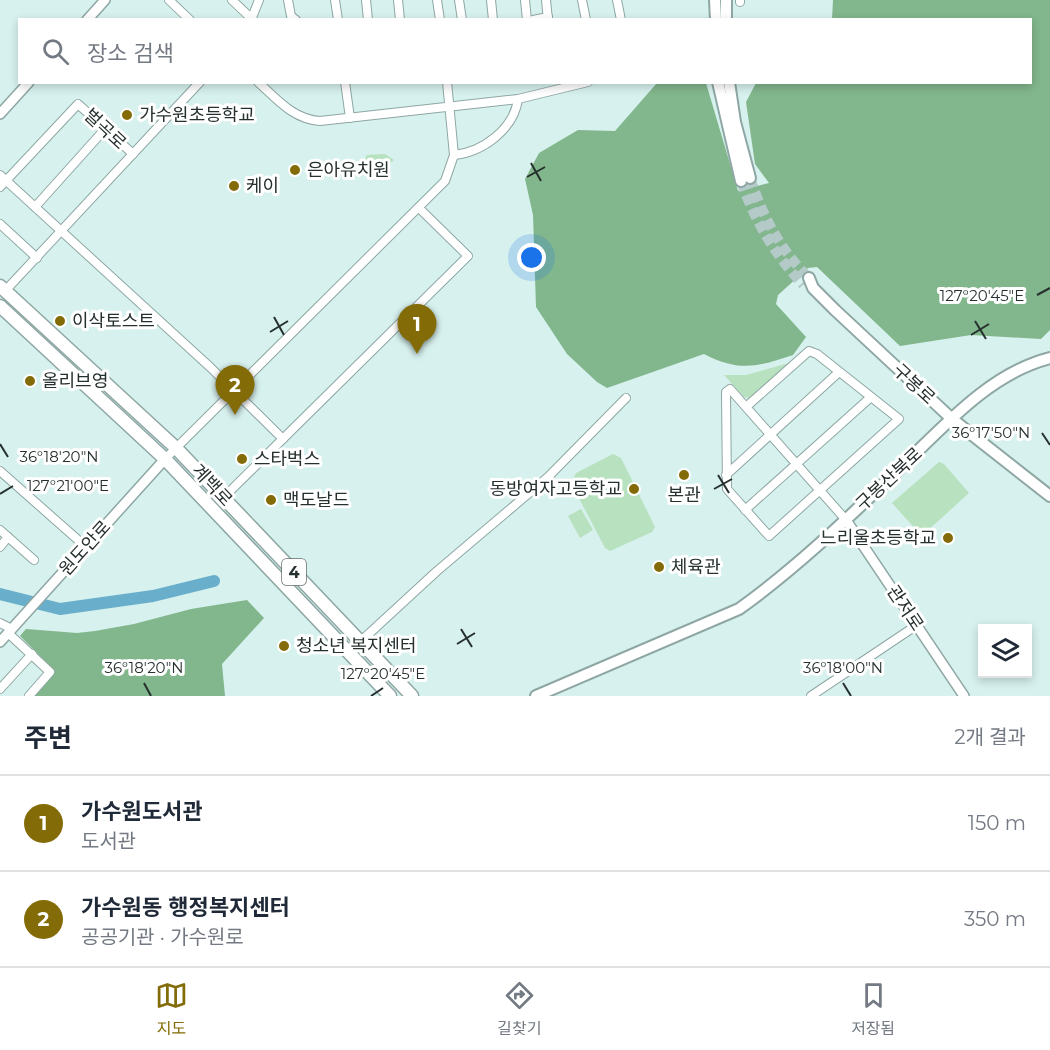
<!DOCTYPE html>
<html lang="ko">
<meta charset="utf-8">
<style>
body{margin:0;font-family:Montserrat,"Noto Sans KR",sans-serif;background:#f2f2f3;color:#1f2937}
.controls{position:absolute;right:18px;bottom:18px;display:grid;overflow:hidden;border-radius:0px;box-shadow:0 3px 9px #0003}
.controls button{width:54px;height:54px;display:grid;place-items:center;padding:0;border:0;border-bottom:2px solid #e0e1e3;background:#fff;color:#1f2937;font:30px sans-serif}
.you{position:absolute;left:532px;top:258px;width:21px;height:21px;margin:-15px;border:4px solid #fff;border-radius:50%;background:#1a73e8;box-shadow:0 0 0 9px #1a73e833}
.badge{display:grid;place-items:center;width:39px;height:39px;border-radius:50%;background:#836c07;color:#fff;font-size:20px;font-weight:700}
.pin{position:absolute;translate:-50% -50px;filter:drop-shadow(0 2px 3px #0008)}
.pin::after{content:'';position:absolute;top:32px;width:21px;height:18px;background:inherit;clip-path:polygon(0 0,100% 0,50% 100%)}
.list{margin:0;padding:0;list-style:none}
h2{display:flex;justify-content:space-between;align-items:center;height:78px;margin:0;padding:0 24px;font-size:26px}
h2 small{font-size:20px;font-weight:400;color:#747a83}
.list li{display:grid;grid-template-columns:39px 1fr auto;gap:18px;align-items:center;box-sizing:border-box;height:96px;padding:0 24px;border-top:2px solid #e0e1e3}
.list b{display:block;font-size:22px;white-space:nowrap}
.list p{margin:0;font-size:20px;white-space:nowrap;color:#747a83}
.list em{font-size:20px;font-style:normal;color:#747a83}
.icon{flex:none;width:33px;height:33px;fill:none;stroke:currentColor;stroke-width:2;stroke-linecap:round;stroke-linejoin:round}
.map{position:relative;flex:none;width:1050px;height:696px;overflow:hidden}
.search{position:absolute;background:#fff;box-shadow:0 3px 9px #0003;left:18px;right:18px;top:18px;height:66px;display:flex;align-items:center;gap:15px;box-sizing:border-box;padding:0 21px;border-radius:0px;color:#747a83;font-size:22px}
.sheet{height:270px;background:#fff}
nav{display:flex;justify-content:space-around;align-items:center;box-sizing:border-box;height:84px;border-top:2px solid #e0e1e3;background:#fff;font-size:16px;color:#747a83}
nav a{display:grid;justify-items:center;gap:3px}
nav .on{color:#836c07}
.map>svg:first-child{display:block}
.green{fill:#b8e2bf}
.forest{fill:#82b68c}
.lines{fill:none;stroke-linecap:round;stroke-linejoin:round}
.river{stroke:#69afcb;stroke-width:12}
.secondary-tunnel{stroke:#b4cac8;stroke-width:10;stroke-dasharray:10 5;stroke-linecap:butt}
.minor-casing{stroke:#8ea7a4;stroke-width:10}
.tertiary-casing{stroke:#8ea7a4;stroke-width:12}
.secondary-casing{stroke:#8ea7a4;stroke-width:14}
.primary-casing{stroke:#8ea7a4;stroke-width:15}
.minor{stroke:#fff;stroke-width:8}
.tertiary{stroke:#fff;stroke-width:9}
.secondary{stroke:#fff;stroke-width:10}
.primary{stroke:#fff;stroke-width:12}
.ticks{fill:none;stroke:#26302f;stroke-width:2}
.poi-dot{fill:#836c07;stroke:#fff;stroke-width:2}
.labels{text-anchor:middle;dominant-baseline:central;stroke-width:6;stroke-linejoin:round;paint-order:stroke}
.shield{fill:#fff;stroke:#676e6d;stroke-width:1.5}
.shield-label{font-size:16px;font-weight:bold;fill:#26302f}
.poi-label{font-size:18px;fill:#26302f;stroke:#fff;text-anchor:start}
.street-label{font-size:18px;fill:#26302f;stroke:#fff}
.ticks-label{font-size:15px;text-anchor:middle;fill:#26302f;stroke:#fff;stroke-width:6;stroke-linejoin:round;paint-order:stroke}
</style>
<div class="map">
<svg width="1050" height="696" viewBox="0 0 1050 696">
<rect width="100%" height="100%" fill="#d7f1ee"/>
<!-- green -->
<g class="green">
<polygon points="385,154 394,160 375,176 359,170 367,155"/>
<polygon points="789,363 750,398 744,397 724,375 746,375"/>
<polygon points="613,454 621,458 655,527 652,532 610,551 605,548 571,483 576,473"/>
<polygon points="939,462 944,464 969,493 924,534 920,534 892,503"/>
<polygon points="581,509 593,530 580,538 568,516"/>
</g>
<!-- forest -->
<g class="forest">
<path d="M833,0H1050V330L1041,339L971,335L900,346L817,267L808,268L778,295L776,304L806,337L793,355C757,367 739,372 704,354L607,388L597,382L567,354L536,307L533,215L525,179L539,153L578,130L615,131L657,83H706L738,191L769,183L755,164L746,102L756,83L1030,82V20L832,19Z"/>
<polygon points="247,600 264,618 222,664 225,696 33,696 54,670 20,636 26,629 77,633 95,631 134,624 191,609"/>
</g>
<g class="lines">
<!-- river -->
<polyline class="river" points="0,594 60,609 153,596 214,581"/>
<!-- secondary-tunnel -->
<g class="secondary-tunnel">
<path d="M750,178C764,218 779,248 809,278"/>
<path d="M741,181C755,222 774,253 803,285"/>
</g>
<!-- minor casing -->
<g class="minor-casing">
<g id="minor">
<polyline points="169,0 190,20"/>
<polyline points="232,0 253,20"/>
<polyline points="288,0 291,16 296,20"/>
<polyline points="335,0 338,20"/>
<polyline points="366,0 368,20"/>
<polyline points="398,0 400,20"/>
<polyline points="437,0 440,20"/>
<polyline points="459,0 462,20"/>
<polyline points="491,0 493,20"/>
<polyline points="525,0 527,20"/>
<polyline points="546,0 548,20"/>
<polyline points="582,0 586,20"/>
<polyline points="617,0 621,20"/>
<polyline points="740,2 740,0"/>
<polyline points="251,20 259,0"/>
<polyline points="533,20 548,17"/>
<path d="M258,82C278,100 293,119 320,121L518,99L588,82"/>
<polyline points="345,82 350,118"/>
<path d="M454,155C483,152 514,129 518,99"/>
<polyline points="0,175 210,367 283,439"/>
<polyline points="0,187 78,104 133,154"/>
<polyline points="35,207 105,129"/>
<polyline points="0,224 37,258"/>
<polyline points="5,291 200,82"/>
<polyline points="746,407 809,351 817,354 899,419 769,536 727,489 726,392 730,389 846,520"/>
<polyline points="165,459 445,181 454,155 447,82"/>
<polyline points="0,471 86,547"/>
<polyline points="726,475 838,373"/>
<polyline points="223,498 468,256 419,208"/>
<polyline points="745,510 871,397"/>
<polyline points="0,530 34,560"/>
<polyline points="0,547 8,537"/>
<polyline points="0,623 12,629"/>
<polyline points="8,633 50,672 29,696"/>
<polyline points="361,641 437,571 548,477 626,398"/>
<polyline points="0,689 32,654"/>
<polyline points="811,696 917,625"/>
</g>
</g>
<!-- tertiary casing -->
<g class="tertiary-casing">
<g id="tertiary">
<polyline points="87,20 105,0"/>
<polyline points="0,114 29,82"/>
<polyline points="846,520 964,696"/>
<polyline points="0,642 165,459"/>
</g>
</g>
<!-- secondary casing -->
<g class="secondary-casing">
<g id="secondary">
<polyline points="715,0 716,20"/>
<polyline points="726,0 726,20"/>
<polyline points="718,82 741,181"/>
<polyline points="729,82 735,122 750,178"/>
<polyline points="809,278 813,288 835,310 952,419 1050,496"/>
<path d="M536,696L739,609C795,569 845,521 894,474C940,431 987,374 1050,358"/>
</g>
</g>
<!-- primary casing -->
<g class="primary-casing">
<g id="primary">
<polyline points="0,286 176,448 412,696"/>
<polyline points="0,306 165,459 390,696"/>
</g>
</g>
<!-- minor -->
<use href="#minor" class="minor"/>
<!-- tertiary -->
<use href="#tertiary" class="tertiary"/>
<!-- secondary -->
<use href="#secondary" class="secondary"/>
<!-- primary -->
<use href="#primary" class="primary"/>
</g>
<!-- ticks -->
<path class="ticks" d="M531,163L541,181M527,177L545,167M1037,295L1050,288M274,317L284,335M975,321L986,339M270,332L288,321M971,335L989,324M1042,433L1050,445M0,444L8,457M718,475L729,493M714,489L732,479M0,494L13,486M461,629L472,647M457,644L475,633M144,683L151,696M843,683L851,696M371,696L383,688"/>
<!-- markers -->
<g class="poi-dot">
<circle cx="127" cy="115" r="6"/>
<circle cx="295" cy="170" r="6"/>
<circle cx="234" cy="186" r="6"/>
<circle cx="60" cy="321" r="6"/>
<circle cx="30" cy="381" r="6"/>
<circle cx="242" cy="459" r="6"/>
<circle cx="684" cy="475" r="6"/>
<circle cx="634" cy="489" r="6"/>
<circle cx="271" cy="500" r="6"/>
<circle cx="948" cy="538" r="6"/>
<circle cx="659" cy="567" r="6"/>
<circle cx="284" cy="646" r="6"/>
</g>
<g class="labels">
<!-- shield labels -->
<rect class="shield" x="282" y="559" width="24" height="26" rx="4.5"/>
<g class="shield-label">
<text x="294" y="572">4</text>
</g>
<!-- poi labels -->
<g class="poi-label">
<text x="139" y="115">가수원초등학교</text>
<text x="307" y="170">은아유치원</text>
<text x="246" y="186">케이</text>
<text x="72" y="321">이삭토스트</text>
<text x="42" y="381">올리브영</text>
<text x="254" y="459">스타벅스</text>
<text x="622" y="489" text-anchor="end">동방여자고등학교</text>
<text x="684" y="495" text-anchor="middle">본관</text>
<text x="283" y="500">맥도날드</text>
<text x="936" y="538" text-anchor="end">느리울초등학교</text>
<text x="671" y="567">체육관</text>
<text x="296" y="646">청소년 복지센터</text>
</g>
<!-- street labels -->
<g class="street-label">
<text transform="translate(105 129) rotate(43)">벌곡로</text>
<text transform="translate(914 384) rotate(43)">구봉로</text>
<text transform="translate(889 479) rotate(-43)">구봉산북로</text>
<text transform="translate(212 485) rotate(47)">계백로</text>
<text transform="translate(85 548) rotate(-48)">원도안로</text>
<text transform="translate(905 608) rotate(56)">관저로</text>
</g>
</g>
<g class="ticks-label">
<text x="982" y="301">127°20'45"E</text>
<text x="991" y="438">36°17'50"N</text>
<text x="59" y="462">36°18'20"N</text>
<text x="68" y="491">127°21'00"E</text>
<text x="144" y="673">36°18'20"N</text>
<text x="843" y="673">36°18'00"N</text>
<text x="383" y="679">127°20'45"E</text>
</g>
</svg>
<div class="controls">
<button><svg class="icon" aria-label="layers" viewBox="0 0 24 24"><path d="M12 4l9 5-9 5-9-5zM3 14l9 5 9-5"/></svg></button>
</div>
<div class="you"></div>
<div class="pin badge" style="left:417px;top:354px">1</div>
<div class="pin badge" style="left:235px;top:415px">2</div>
<div class="search"><svg class="icon" aria-label="search" viewBox="0 0 24 24"><circle cx="10" cy="10" r="6"/><path d="M15 15l6 6"/></svg>장소 검색</div>
</div>
<section class="sheet">
<h2>주변<small>2개 결과</small></h2>
<ul class="list">
<li><span class="badge">1</span><div><b>가수원도서관</b><p>도서관</p></div><em>150 m</em></li>
<li><span class="badge">2</span><div><b>가수원동 행정복지센터</b><p>공공기관 · 가수원로</p></div><em>350 m</em></li>
</ul>
</section>
<nav>
<a class="on"><svg class="icon" aria-label="map" viewBox="0 0 24 24"><path d="M3 6l6-2 6 2 6-2v14l-6 2-6-2-6 2zM9 4v14M15 6v14"/></svg>지도</a>
<a><svg class="icon" aria-label="directions" viewBox="0 0 24 24"><path d="M12 3l9 9-9 9-9-9zM9 14v-3h6M13 9l2 2-2 2"/></svg>길찾기</a>
<a><svg class="icon" aria-label="saved" viewBox="0 0 24 24"><path d="M7 4h10v16l-5-4-5 4z"/></svg>저장됨</a>
</nav>
